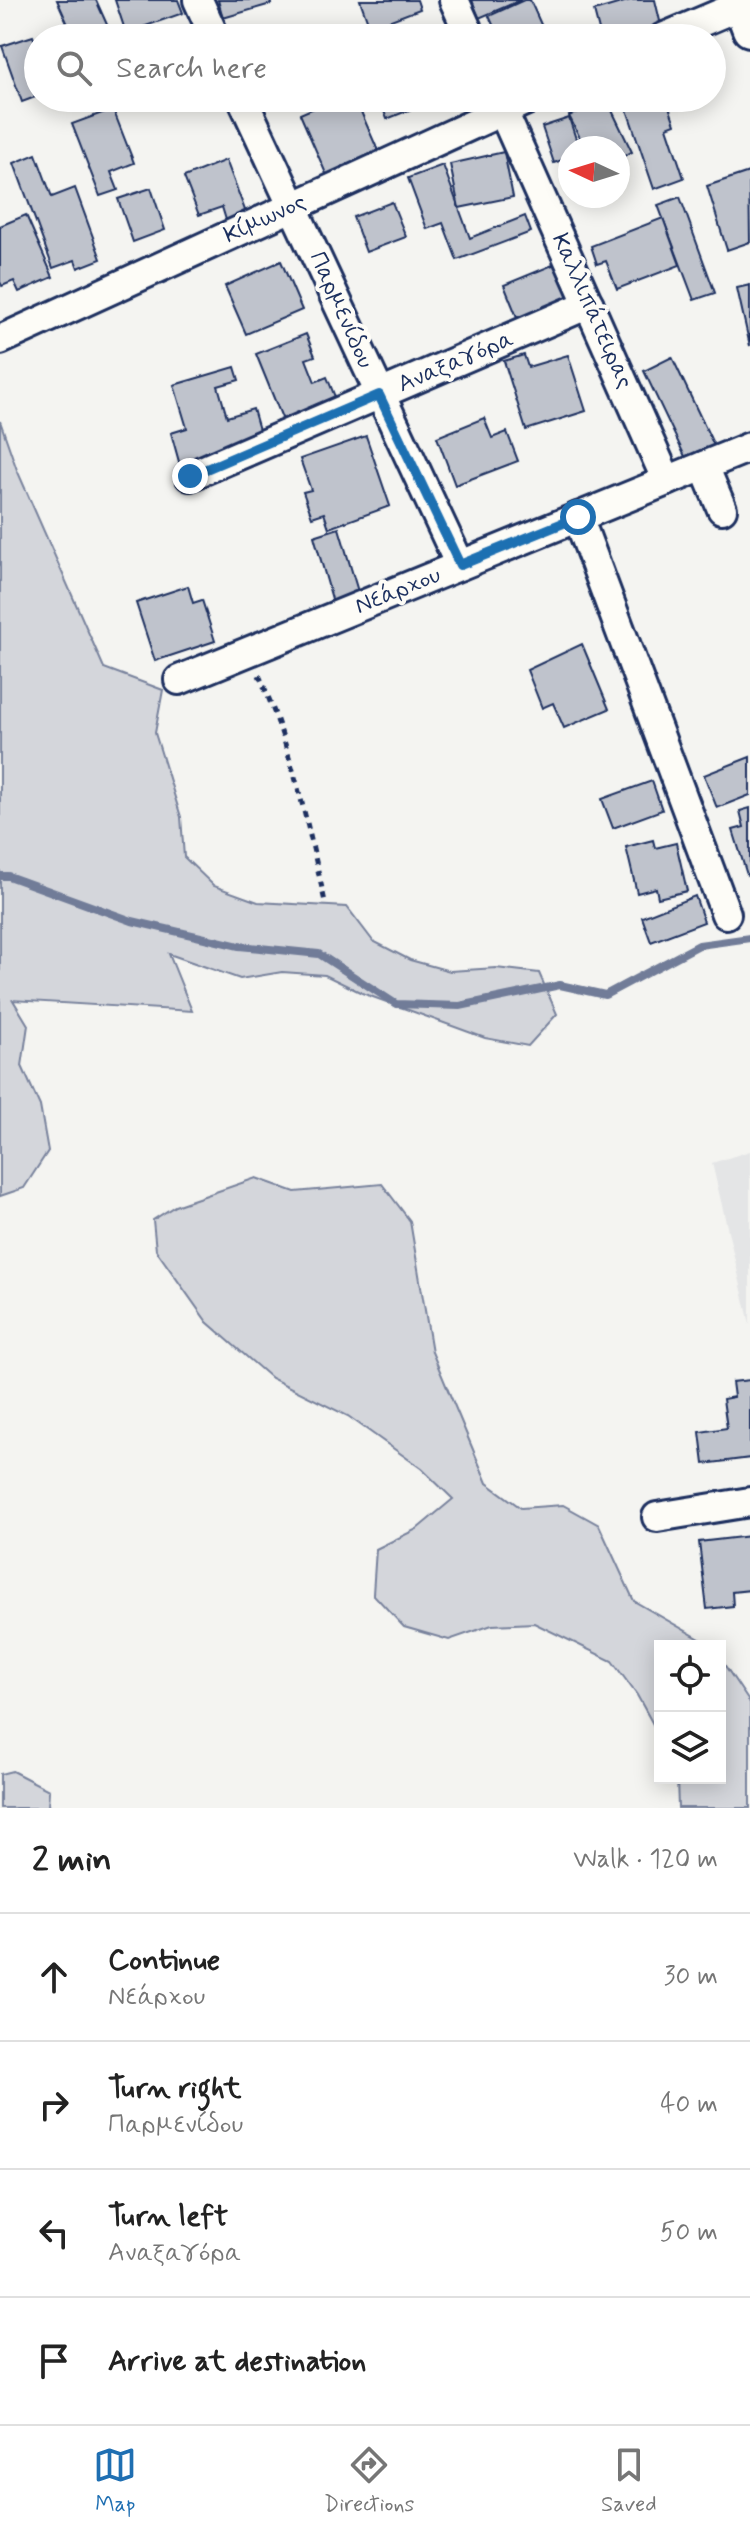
<!DOCTYPE html>
<meta charset="utf-8">
<style>
body{margin:0;font-family:Mynerve,sans-serif;background:#f6f6f6;color:#222}
.controls{position:absolute;right:24px;bottom:24px;display:grid;overflow:hidden;border-radius:0px;box-shadow:0 4px 20px #0003}
.controls button{width:72px;height:72px;display:grid;place-items:center;padding:0;border:0;border-bottom:2px solid #e0e0e0;background:#fff;color:#222;font:40px sans-serif}
.compass{position:absolute;left:558px;top:136px;width:72px;height:72px;border-radius:50%;background:#fff;box-shadow:0 4px 20px #0003;rotate:274deg}
.stop{position:absolute;width:24px;height:24px;margin:-18px;border:6px solid #1f6fb2;border-radius:50%;background:#fff}
.stop.end{background:#1f6fb2;border-color:#fff;box-shadow:0 2px 8px #0008}
.list{margin:0;padding:0;list-style:none}
h2{display:flex;justify-content:space-between;align-items:center;height:104px;margin:0;padding:0 32px;font-size:34px}
h2 small{font-size:26px;font-weight:400;color:#767676}
.list li{display:grid;grid-template-columns:52px 1fr auto;gap:24px;align-items:center;box-sizing:border-box;height:128px;padding:0 32px;border-top:2px solid #e0e0e0}
.list b{display:block;font-size:30px;white-space:nowrap}
.list p{margin:0;font-size:26px;white-space:nowrap;color:#767676}
.list em{font-size:26px;font-style:normal;color:#767676}
.icon{flex:none;width:44px;height:44px;fill:none;stroke:currentColor;stroke-width:2;stroke-linecap:round;stroke-linejoin:round}
.map{position:relative;flex:none;width:750px;height:1808px;overflow:hidden}
.search{position:absolute;background:#fff;box-shadow:0 4px 20px #0003;left:24px;right:24px;top:24px;height:88px;display:flex;align-items:center;gap:20px;box-sizing:border-box;padding:0 28px;border-radius:44px;color:#767676;font-size:30px}
.sheet{height:616px;background:#fff}
nav{display:flex;justify-content:space-around;align-items:center;box-sizing:border-box;height:112px;border-top:2px solid #e0e0e0;background:#fff;font-size:22px;color:#767676}
nav a{display:grid;justify-items:center;gap:4px}
nav .on{color:#1f6fb2}
.map>svg:first-child{display:block}
.built{fill:#e4e5e6}
.green{fill:#d4d6db;stroke:#78829c;stroke-width:2}
.lines{fill:none;stroke-linecap:round;stroke-linejoin:round}
.stream{stroke:#717c98;stroke-width:8}
.building{fill:#bfc3cc;stroke:#1b2f5e;stroke-width:2}
.minor-casing{stroke:#1b2f5e;stroke-width:34}
.tertiary-casing{stroke:#1b2f5e;stroke-width:40}
.path{stroke:#1b2f5e;stroke-width:5;stroke-dasharray:6 6;stroke-linecap:butt}
.minor{stroke:#fdfcf7;stroke-width:28}
.tertiary{stroke:#fdfcf7;stroke-width:34}
.route{stroke:#1f6fb2;stroke-width:10}
.labels{text-anchor:middle;dominant-baseline:central;stroke-width:8;stroke-linejoin:round;paint-order:stroke}
.street-label{font-size:24px;fill:#1b2f5e;stroke:#fdfcf7}
</style>
<div class="map">
<svg width="750" height="1808" viewBox="0 0 750 1808">
<rect width="100%" height="100%" fill="#f4f4f1"/>
<filter id="ink" filterUnits="userSpaceOnUse"><feTurbulence type="fractalNoise" baseFrequency=".0125" numOctaves="2"/><feDisplacementMap in="SourceGraphic" scale="16" xChannelSelector="R" yChannelSelector="G"/><feConvolveMatrix kernelMatrix="1 2 1 2 8 2 1 2 1" color-interpolation-filters="sRGB"/></filter>
<g filter="url(#ink)">
<!-- built -->
<polygon class="built" points="750,1151 750,1324 712,1163"/>
<!-- green -->
<g class="green">
<polygon points="0,421 17,470 104,668 163,690 155,733 181,817 184,857 214,886 258,902 347,907 373,941 410,960 450,971 496,968 539,973 557,1014 528,1046 485,1038 362,993 325,975 282,972 240,979 169,954 192,1011 13,1000 28,1025 22,1066 40,1106 48,1151 24,1188 0,1196"/>
<polygon points="256,1178 295,1192 382,1184 410,1221 432,1352 487,1483 521,1508 563,1505 599,1525 634,1601 712,1646 660,1646 660,1737 637,1695 612,1661 534,1623 492,1625 449,1640 404,1627 373,1594 376,1549 417,1529 453,1499 422,1469 348,1416 271,1378 207,1322 156,1250 153,1220 175,1206"/>
<polygon points="720,1658 750,1703 750,1808 678,1808 677,1778 720,1778"/>
<polygon points="12,1771 49,1790 48,1808 0,1808 0,1774"/>
</g>
<g class="lines">
<!-- stream -->
<polyline class="stream" points="0,876 8,876 132,921 239,946 319,954 396,1004 460,1006 560,985 605,995 699,945 750,938"/>
</g>
<!-- building -->
<g class="building">
<polygon points="57,0 96,0 113,38 74,38"/>
<polygon points="115,0 178,0 183,13 126,33"/>
<polygon points="218,0 270,0 271,4 223,18"/>
<polygon points="360,0 417,0 420,9 370,28"/>
<polygon points="472,0 521,0 479,18"/>
<polygon points="524,0 530,0 543,29 523,38 499,38 489,16"/>
<polygon points="631,0 655,0 664,38 601,38 594,11"/>
<polygon points="33,36 38,50 38,96 22,102 2,46"/>
<polygon points="337,98 355,98 379,153 327,176 300,114"/>
<polygon points="379,98 439,98 387,119"/>
<polygon points="606,98 632,152 618,159 618,148 585,148 569,116"/>
<polygon points="623,98 666,98 675,124 667,127 684,178 654,189"/>
<polygon points="113,109 134,163 111,172 118,190 100,196 72,124"/>
<polygon points="569,118 579,148 570,148 570,157 554,163 542,127"/>
<polygon points="504,152 513,197 459,208 450,164"/>
<polygon points="36,154 52,197 75,188 101,259 78,268 75,260 53,268 14,163"/>
<polygon points="226,160 246,213 226,220 222,207 199,215 184,177"/>
<polygon points="443,165 470,238 525,216 531,232 457,260 443,223 427,229 408,178"/>
<polygon points="749,172 750,242 727,250 707,186"/>
<polygon points="151,188 165,230 133,242 118,199"/>
<polygon points="680,197 715,293 694,300 658,205"/>
<polygon points="392,202 406,237 366,252 353,217"/>
<polygon points="26,215 53,277 19,292 14,281 2,286 0,282 0,226"/>
<polygon points="663,218 680,265 617,289 606,261 597,264 591,246"/>
<polygon points="281,261 302,310 246,334 225,286"/>
<polygon points="555,264 572,306 521,327 504,285"/>
<polygon points="750,285 750,346 737,288"/>
<polygon points="306,334 315,356 306,359 315,382 327,377 337,402 284,423 256,354"/>
<polygon points="524,355 528,367 568,355 586,411 526,430 504,361"/>
<polygon points="672,357 718,454 690,467 644,371"/>
<polygon points="235,367 239,380 218,386 227,417 253,409 263,444 181,469 171,433 187,428 174,385"/>
<polygon points="484,418 492,438 507,432 518,461 455,485 437,437"/>
<polygon points="366,436 390,506 329,528 324,513 312,517 303,492 311,490 300,459"/>
<polygon points="339,528 362,605 336,613 314,536"/>
<polygon points="188,586 193,603 202,600 215,641 155,661 136,603"/>
<polygon points="582,644 609,709 564,728 553,703 542,708 527,670"/>
<polygon points="750,757 750,795 717,808 704,775"/>
<polygon points="652,781 662,810 613,828 602,799"/>
<polygon points="750,808 750,874 747,875 733,830 744,827 740,811"/>
<polygon points="653,840 655,848 676,843 687,891 658,898 656,888 637,893 626,847"/>
<polygon points="695,896 704,922 651,942 642,917"/>
<polygon points="750,1380 750,1458 704,1464 700,1432 727,1428 723,1399 734,1397 732,1382"/>
<polygon points="750,1536 750,1590 732,1592 733,1606 707,1609 699,1542"/>
</g>
<g class="lines">
<!-- minor casing -->
<g class="minor-casing">
<g id="minor">
<polyline points="198,0 215,38"/>
<polyline points="454,0 471,38"/>
<polyline points="663,38 741,5"/>
<polyline points="242,98 460,565"/>
<polyline points="497,98 667,481"/>
<polyline points="0,340 531,98"/>
<polyline points="704,466 722,509"/>
<polyline points="190,476 589,304"/>
<polyline points="578,517 726,914"/>
<polyline points="179,680 750,447"/>
<polyline points="657,1517 750,1502"/>
</g>
</g>
<!-- tertiary casing -->
<g class="tertiary-casing">
<polyline id="tertiary" points="739,0 750,29"/>
</g>
<!-- path -->
<path class="path" d="M259,675C291,747 308,825 325,902"/>
<!-- minor -->
<use href="#minor" class="minor"/>
<!-- tertiary -->
<use href="#tertiary" class="tertiary"/>
</g>
</g>
<g class="lines" filter="url(#ink)">
<!-- route -->
<polyline class="route" points="190,476 379,395 460,565 578,517"/>
</g>
<g class="labels">
<!-- street labels -->
<g class="street-label">
<text transform="translate(265 219) rotate(-25)">Κίμωνος</text>
<text transform="translate(341 310) rotate(66)">Παρμενίδου</text>
<text transform="translate(592 311) rotate(66)">Καλλιπάτειρας</text>
<text transform="translate(456 362) rotate(-23)">Αναξαγόρα</text>
<text transform="translate(398 591) rotate(-22)">Νεάρχου</text>
</g>
</g>
</svg>
<div class="controls">
<button><svg class="icon" aria-label="locate" viewBox="0 0 24 24"><circle cx="12" cy="12" r="6"/><path d="M12 2v4M12 18v4M2 12h4M18 12h4"/></svg></button>
<button><svg class="icon" aria-label="layers" viewBox="0 0 24 24"><path d="M12 4l9 5-9 5-9-5zM3 14l9 5 9-5"/></svg></button>
</div>
<svg class="compass" viewBox="-18 -18 36 36"><path d="M0-13l5 13h-10z" fill="#e53935"/><path d="M0 13l5-13h-10z" fill="#767676"/></svg>
<div class="stop" style="left:578px;top:517px"></div>
<div class="stop end" style="left:190px;top:476px"></div>
<div class="search"><svg class="icon" aria-label="search" viewBox="0 0 24 24"><circle cx="10" cy="10" r="6"/><path d="M15 15l6 6"/></svg>Search here</div>
</div>
<section class="sheet">
<h2>2 min<small>Walk · 120 m</small></h2>
<ul class="list">
<li><svg class="icon" aria-label="ahead" viewBox="0 0 24 24"><path d="M12 20V5M6 11l6-6 6 6"/></svg><div><b>Continue</b><p>Νεάρχου</p></div><em>30 m</em></li>
<li><svg class="icon" aria-label="right" viewBox="0 0 24 24"><path d="M7 20v-9h11M14 6l5 5-5 5"/></svg><div><b>Turn right</b><p>Παρμενίδου</p></div><em>40 m</em></li>
<li><svg class="icon" aria-label="left" viewBox="0 0 24 24"><path d="M17 20v-9H6M10 6l-5 5 5 5"/></svg><div><b>Turn left</b><p>Αναξαγόρα</p></div><em>50 m</em></li>
<li><svg class="icon" aria-label="arrive" viewBox="0 0 24 24"><path d="M6 21V4h12l-3 4 3 4H6"/></svg><div><b>Arrive at destination</b></div></li>
</ul>
</section>
<nav>
<a class="on"><svg class="icon" aria-label="map" viewBox="0 0 24 24"><path d="M3 6l6-2 6 2 6-2v14l-6 2-6-2-6 2zM9 4v14M15 6v14"/></svg>Map</a>
<a><svg class="icon" aria-label="directions" viewBox="0 0 24 24"><path d="M12 3l9 9-9 9-9-9zM9 14v-3h6M13 9l2 2-2 2"/></svg>Directions</a>
<a><svg class="icon" aria-label="saved" viewBox="0 0 24 24"><path d="M7 4h10v16l-5-4-5 4z"/></svg>Saved</a>
</nav>
